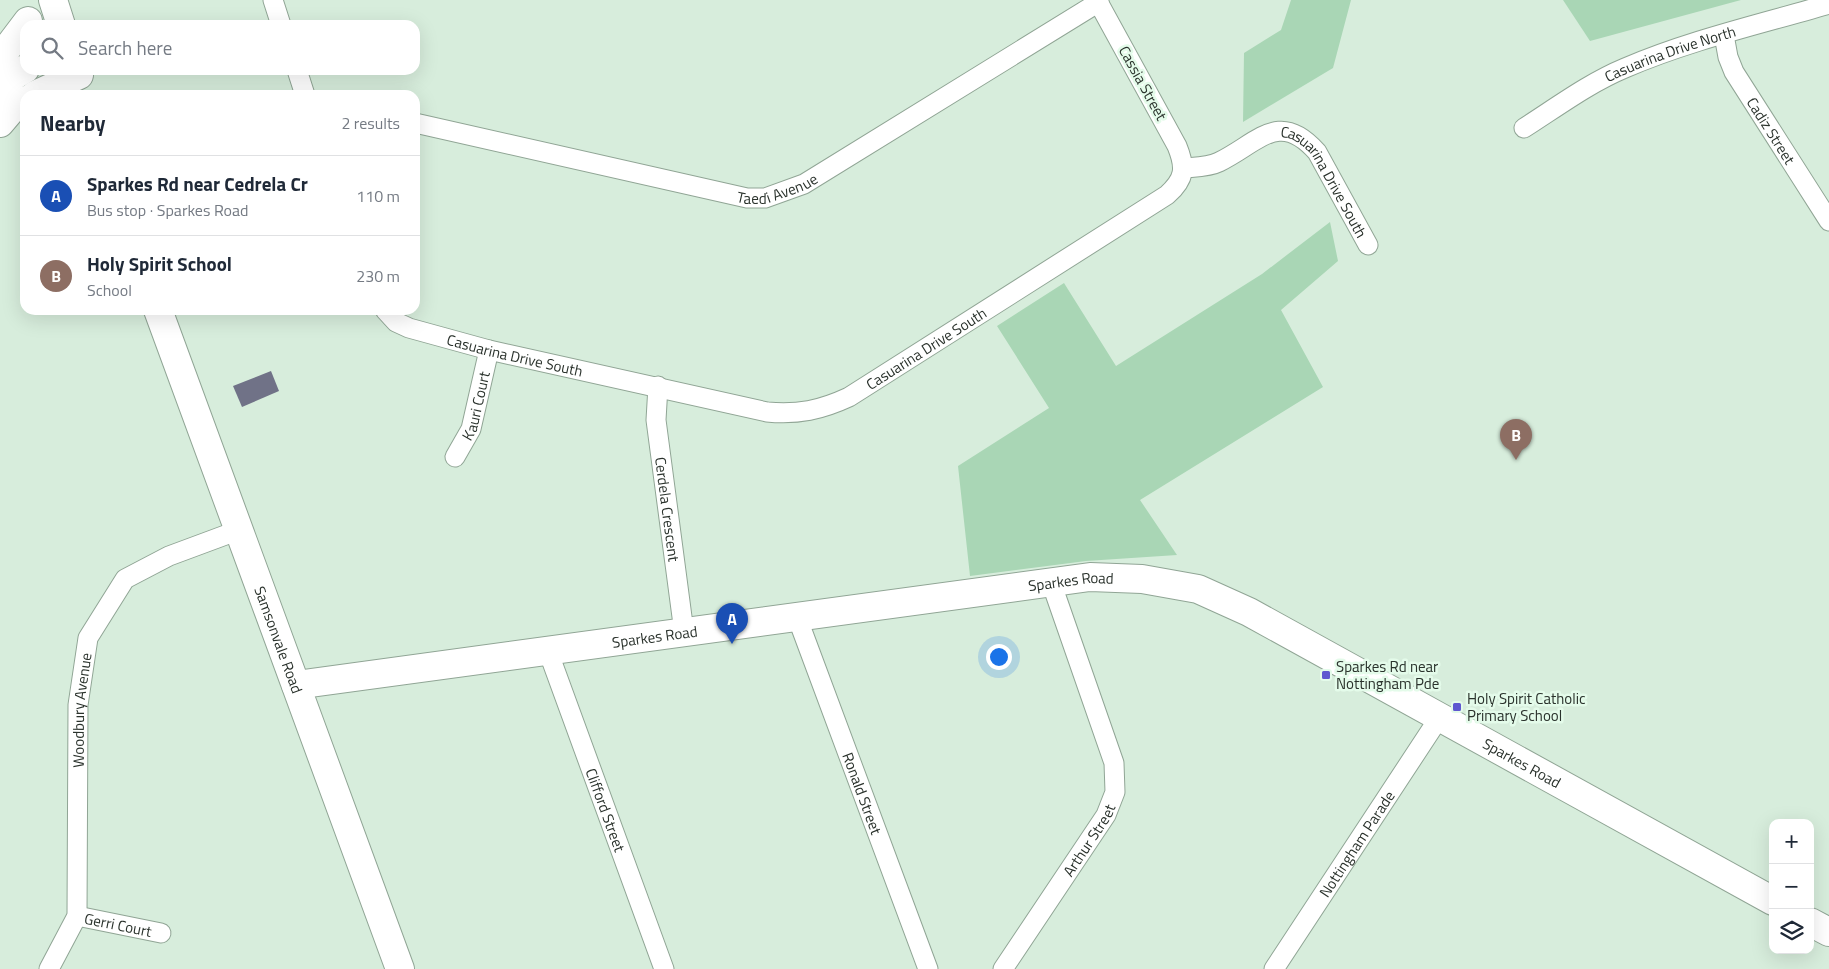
<!DOCTYPE html>
<meta charset="utf-8">
<style>
body{margin:0;font-family:"Titillium Web",sans-serif;background:#f6f6f7;color:#1f2937}
.controls{position:absolute;right:15px;bottom:15px;display:grid;overflow:hidden;border-radius:10px;box-shadow:0 5px 20px #0002}
.controls button{width:45px;height:45px;display:grid;place-items:center;padding:0;border:0;border-bottom:1px solid #e0e1e3;background:#fff;color:#1f2937;font:25px sans-serif}
.you{position:absolute;left:998px;top:656px;width:18px;height:18px;margin:-12px;border:4px solid #fff;border-radius:50%;background:#1a73e8;box-shadow:0 0 0 8px #1a73e833}
.badge{display:grid;place-items:center;width:32px;height:32px;border-radius:50%;background:#5f58d0;color:#fff;font-size:16px;font-weight:700}
.pin{position:absolute;translate:-50% -41px;filter:drop-shadow(0 1px 2px #0008)}
.pin::after{content:'';position:absolute;top:26px;width:18px;height:15px;background:inherit;clip-path:polygon(0 0,100% 0,50% 100%)}
.list{margin:0;padding:0;list-style:none}
h2{display:flex;justify-content:space-between;align-items:center;height:65px;margin:0;padding:0 20px;font-size:21px}
h2 small{font-size:16px;font-weight:400;color:#747a83}
.list li{display:grid;grid-template-columns:32px 1fr auto;gap:15px;align-items:center;box-sizing:border-box;height:80px;padding:0 20px;border-top:1px solid #e0e1e3}
.list b{display:block;font-size:19px;white-space:nowrap}
.list p{margin:0;font-size:16px;white-space:nowrap;color:#747a83}
.list em{font-size:16px;font-style:normal;color:#747a83}
.icon{flex:none;width:28px;height:28px;fill:none;stroke:currentColor;stroke-width:2;stroke-linecap:round;stroke-linejoin:round}
.map{position:relative;flex:none;width:1829px;height:969px;overflow:hidden}
.search{position:absolute;background:#fff;box-shadow:0 5px 20px #0002;left:20px;top:20px;width:400px;height:55px;display:flex;align-items:center;gap:12px;box-sizing:border-box;padding:0 18px;border-radius:15px;color:#747a83;font-size:19px}
.panel{position:absolute;background:#fff;box-shadow:0 5px 20px #0002;left:20px;top:90px;width:400px;height:225px;border-radius:15px}
.map>svg:first-child{display:block}
.green{fill:#a9d6b5}
.building{fill:#707287}
.lines{fill:none;stroke-linecap:round;stroke-linejoin:round}
.street-casing{stroke:#90a595;stroke-width:21}
.secondary-casing{stroke:#90a595;stroke-width:30}
.street{stroke:#fff;stroke-width:19}
.secondary{stroke:#fff;stroke-width:28}
.poi-dot{fill:#5f58d0;stroke:#e4fbea;stroke-width:2}
.labels{text-anchor:middle;dominant-baseline:central;stroke-width:5;stroke-linejoin:round;paint-order:stroke}
.street-label{font-size:15px;fill:#2a322c;stroke:#e4fbea}
.poi-label{font-size:15px;fill:#2a322c;stroke:#e4fbea;text-anchor:start}
</style>
<div class="map">
<svg width="1829" height="969" viewBox="0 0 1829 969">
<rect width="100%" height="100%" fill="#d7eddc"/>
<!-- green -->
<g class="green">
<polygon points="1291,0 1351,0 1333,68 1243,122 1244,53 1281,30"/>
<polygon points="1563,0 1741,0 1590,41"/>
<polygon points="1330,222 1338,261 1281,310 1323,387 1140,500 1177,555 1086,561 970,576 958,466 1049,408 997,326 1064,283 1116,366 1262,274"/>
</g>
<!-- building -->
<polygon class="building" points="271,371 279,391 242,407 233,386"/>
<g class="lines">
<!-- street casing -->
<g class="street-casing">
<g id="street">
<polyline points="273,0 281,25"/>
<path id="s1" d="M1724,35L1728,57L1734,72L1829,221"/>
<polyline points="297,70 305,95"/>
<path id="s2" d="M415,123L747,198H765L804,184L1099,2"/>
<path id="s3" d="M1524,128C1557,107 1589,83 1625,68C1690,40 1761,24 1829,4"/>
<path id="s4" d="M1185,168C1196,167 1209,167 1219,162C1258,143 1279,109 1317,152L1368,245"/>
<path id="s5" d="M385,310L396,322L409,328L489,350L767,412C798,415 821,410 849,397L1167,195C1185,179 1186,168 1177,146L1097,0"/>
<path id="s6" d="M658,386L656,420L684,632"/>
<path id="s7" d="M455,457L471,429L489,350"/>
<path id="s8" d="M797,617L928,969"/>
<path id="s9" d="M548,651L664,969"/>
<path id="s10" d="M77,916L161,933"/>
<path id="s11" d="M49,969L77,916L78,705L88,638L125,579L169,556L239,530"/>
<path id="s12" d="M1003,969L1106,815L1115,792L1114,763L1051,582"/>
<path id="s13" d="M1274,969L1439,718"/>
</g>
</g>
<!-- secondary casing -->
<g class="secondary-casing">
<g id="secondary">
<polyline points="53,0 61,25"/>
<polyline points="0,58 28,21"/>
<polyline points="0,91 10,78 25,69"/>
<polyline points="35,95 79,75"/>
<polyline points="0,123 11,110 25,100"/>
<path id="s14" d="M158,310L400,969"/>
<path id="s15" d="M296,685L1090,577L1142,579L1198,589L1249,612L1773,901"/>
<polyline points="1810,922 1829,932"/>
</g>
</g>
<!-- street -->
<use href="#street" class="street"/>
<!-- secondary -->
<use href="#secondary" class="secondary"/>
</g>
<!-- markers -->
<g class="poi-dot">
<rect x="1321" y="670" width="10" height="10" rx="2.5"/>
<rect x="1452" y="702" width="10" height="10" rx="2.5"/>
</g>
<g class="labels">
<!-- street labels -->
<g class="street-label">
<text stroke="none"><textPath href="#s3" startOffset="165">Casuarina Drive North</textPath></text>
<text transform="translate(1143 83) rotate(61)">Cassia Street</text>
<text stroke="none"><textPath href="#s1" startOffset="108">Cadiz Street</textPath></text>
<text stroke="none"><textPath href="#s2" startOffset="372">Taedi Avenue</textPath></text>
<text stroke="none"><textPath href="#s4" startOffset="174">Casuarina Drive South</textPath></text>
<text stroke="none"><textPath href="#s5" startOffset="574">Casuarina Drive South</textPath></text>
<text stroke="none"><textPath href="#s5" startOffset="140">Casuarina Drive South</textPath></text>
<text stroke="none"><textPath href="#s7" startOffset="56">Kauri Court</textPath></text>
<text stroke="none"><textPath href="#s6" startOffset="124">Cerdela Crescent</textPath></text>
<text stroke="none"><textPath href="#s15" startOffset="782">Sparkes Road</textPath></text>
<text stroke="none"><textPath href="#s15" startOffset="362">Sparkes Road</textPath></text>
<text stroke="none"><textPath href="#s14" startOffset="351">Samsonvale Road</textPath></text>
<text stroke="none"><textPath href="#s11" startOffset="266">Woodbury Avenue</textPath></text>
<text stroke="none"><textPath href="#s15" startOffset="1278">Sparkes Road</textPath></text>
<text stroke="none"><textPath href="#s8" startOffset="188">Ronald Street</textPath></text>
<text stroke="none"><textPath href="#s9" startOffset="169">Clifford Street</textPath></text>
<text stroke="none"><textPath href="#s12" startOffset="155">Arthur Street</textPath></text>
<text stroke="none"><textPath href="#s13" startOffset="150">Nottingham Parade</textPath></text>
<text stroke="none"><textPath href="#s10" startOffset="42">Gerri Court</textPath></text>
</g>
<!-- poi labels -->
<g class="poi-label">
<text x="1336" y="666">Sparkes Rd near<tspan x="1336" dy="17">Nottingham Pde</tspan></text>
<text x="1467" y="698">Holy Spirit Catholic<tspan x="1467" dy="17">Primary School</tspan></text>
</g>
</g>
</svg>
<div class="controls">
<button>+</button>
<button>−</button>
<button><svg class="icon" aria-label="layers" viewBox="0 0 24 24"><path d="M12 4l9 5-9 5-9-5zM3 14l9 5 9-5"/></svg></button>
</div>
<div class="you"></div>
<div class="pin badge" style="left:732px;top:644px;background:#1a4fb4">A</div>
<div class="pin badge" style="left:1516px;top:460px;background:#8d6e63">B</div>
<div class="search"><svg class="icon" aria-label="search" viewBox="0 0 24 24"><circle cx="10" cy="10" r="6"/><path d="M15 15l6 6"/></svg>Search here</div>
<section class="panel">
<h2>Nearby<small>2 results</small></h2>
<ul class="list">
<li><span class="badge" style="background:#1a4fb4">A</span><div><b>Sparkes Rd near Cedrela Cr</b><p>Bus stop · Sparkes Road</p></div><em>110 m</em></li>
<li><span class="badge" style="background:#8d6e63">B</span><div><b>Holy Spirit School</b><p>School</p></div><em>230 m</em></li>
</ul>
</section>
</div>
